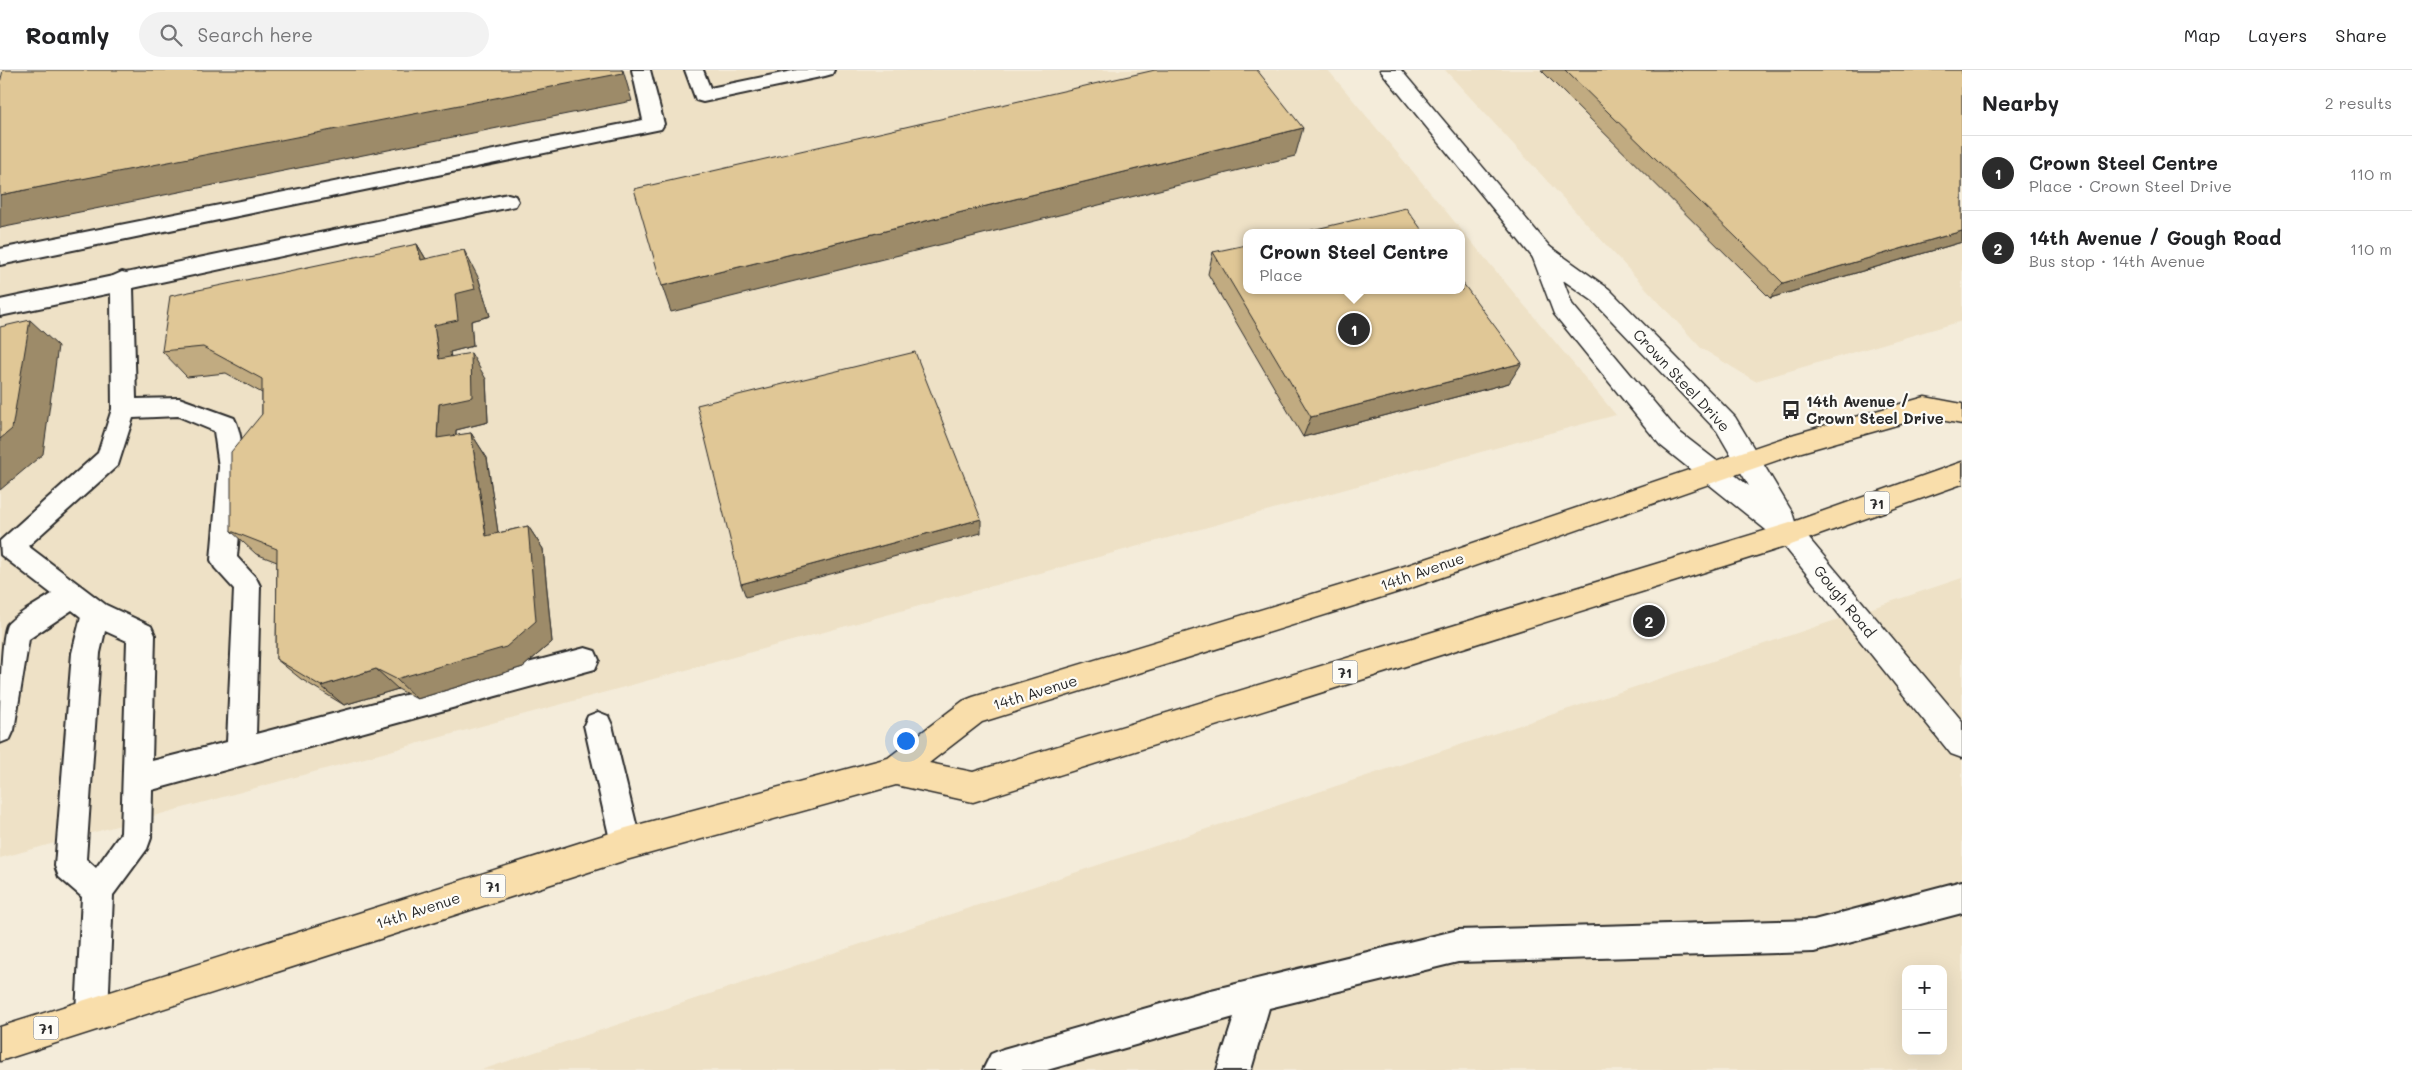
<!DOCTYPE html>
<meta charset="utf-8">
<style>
body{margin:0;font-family:Mali,sans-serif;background:#f2f2f2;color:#202124}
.controls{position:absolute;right:15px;bottom:15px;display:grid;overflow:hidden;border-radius:10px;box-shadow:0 5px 20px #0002}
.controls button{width:45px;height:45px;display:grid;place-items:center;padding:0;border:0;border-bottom:1px solid #e0e0e0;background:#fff;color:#202124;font:25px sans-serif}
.you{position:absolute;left:905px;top:670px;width:18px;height:18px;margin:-12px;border:4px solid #fff;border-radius:50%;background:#1a73e8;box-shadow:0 0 0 8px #1a73e833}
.badge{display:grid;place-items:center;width:32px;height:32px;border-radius:50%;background:#2b2b2b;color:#fff;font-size:16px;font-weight:700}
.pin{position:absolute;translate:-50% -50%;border:2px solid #fff;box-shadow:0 1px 5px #0006}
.popup{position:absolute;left:1243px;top:159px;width:222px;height:65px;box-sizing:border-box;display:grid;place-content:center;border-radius:10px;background:#fff;filter:drop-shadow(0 1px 4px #0005);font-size:16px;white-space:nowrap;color:#757577}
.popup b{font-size:19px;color:#202124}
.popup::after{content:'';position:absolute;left:50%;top:100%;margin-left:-10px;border:10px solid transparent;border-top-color:#fff}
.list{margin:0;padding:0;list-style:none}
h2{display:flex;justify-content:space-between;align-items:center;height:65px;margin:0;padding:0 20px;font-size:21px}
h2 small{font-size:16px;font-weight:400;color:#757577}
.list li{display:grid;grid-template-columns:32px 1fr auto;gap:15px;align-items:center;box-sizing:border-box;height:75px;padding:0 20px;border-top:1px solid #e0e0e0}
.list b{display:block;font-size:19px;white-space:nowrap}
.list p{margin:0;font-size:16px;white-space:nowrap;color:#757577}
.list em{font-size:16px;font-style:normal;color:#757577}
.icon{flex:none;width:28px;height:28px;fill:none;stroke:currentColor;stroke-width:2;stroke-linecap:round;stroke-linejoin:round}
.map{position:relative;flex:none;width:1962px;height:1000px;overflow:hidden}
header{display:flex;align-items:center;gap:30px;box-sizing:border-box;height:70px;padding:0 25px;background:#fff;border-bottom:1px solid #e0e0e0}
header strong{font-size:24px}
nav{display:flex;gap:28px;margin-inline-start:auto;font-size:18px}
.search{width:350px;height:45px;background:#f2f2f2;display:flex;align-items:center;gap:12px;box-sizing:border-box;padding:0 18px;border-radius:28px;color:#757577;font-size:19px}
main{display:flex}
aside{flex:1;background:#fff}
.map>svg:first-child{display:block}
.built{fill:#eee1c6;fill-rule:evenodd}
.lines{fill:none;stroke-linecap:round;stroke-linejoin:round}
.service-casing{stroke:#2b2b2b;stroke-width:4}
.minor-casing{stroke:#2b2b2b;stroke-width:3}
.tertiary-casing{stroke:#2b2b2b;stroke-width:3}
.primary-casing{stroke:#2b2b2b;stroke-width:3}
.service{fill:#fdfcf7;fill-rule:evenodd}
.minor{fill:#fdfcf7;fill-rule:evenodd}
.tertiary{fill:#fdfcf7;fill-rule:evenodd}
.primary{fill:#f9deab;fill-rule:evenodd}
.wall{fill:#c1ab81;stroke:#2b2b2b}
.shaded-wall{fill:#9d8b69;stroke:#2b2b2b}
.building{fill:#e0c796;stroke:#2b2b2b}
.labels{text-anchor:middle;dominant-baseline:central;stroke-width:4.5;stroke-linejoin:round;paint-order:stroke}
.shield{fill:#fdfcf7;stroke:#6a6a68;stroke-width:1}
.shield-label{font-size:14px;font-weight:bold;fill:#2b2b2b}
.street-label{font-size:15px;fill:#2b2b2b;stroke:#fdfcf7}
.poi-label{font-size:15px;font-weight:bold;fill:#2b2b2b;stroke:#fdfcf7;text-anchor:start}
</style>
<header>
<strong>Roamly</strong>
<div class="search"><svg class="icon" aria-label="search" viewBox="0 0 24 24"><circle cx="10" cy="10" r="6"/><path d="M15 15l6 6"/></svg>Search here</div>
<nav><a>Map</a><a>Layers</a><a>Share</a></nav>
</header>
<main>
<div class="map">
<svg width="1962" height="1000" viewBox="0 0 1962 1000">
<rect width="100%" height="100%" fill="#f4ecda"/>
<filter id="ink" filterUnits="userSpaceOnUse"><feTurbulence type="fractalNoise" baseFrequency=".02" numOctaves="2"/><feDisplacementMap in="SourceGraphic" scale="10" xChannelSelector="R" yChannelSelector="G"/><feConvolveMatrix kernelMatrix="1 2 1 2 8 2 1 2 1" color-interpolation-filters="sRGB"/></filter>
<g filter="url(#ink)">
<!-- built -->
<g class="built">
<path d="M0,0H1328L1616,345L0,788ZM1246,163H1462V220H1246Z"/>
<polygon points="1445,0 1962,0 1962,251 1755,311 1701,278"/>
<path d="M1962,508V1000H481L1791,565ZM1906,899H1943V981H1906Z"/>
</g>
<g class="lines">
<!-- service casing -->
<g class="service-casing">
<g id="service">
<polygon points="632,0 650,0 664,54 661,59 0,195 0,179 643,50"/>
<polygon points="685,0 703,0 710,18 797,0 834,0 832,4 825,6 703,32 696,30"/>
<path d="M508,124L515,126L518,131L515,136L133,218L136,329L179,328L234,348C251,381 240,449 237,487L256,508L260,516L256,664L585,578L595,581L599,590L595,599L152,720L151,768L147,779L113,825L108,943L104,955L92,959L80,955L76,943L82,827L59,807L55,796L72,583L81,547L72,540L29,569L14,660L10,669L0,673C0,650 0,571 7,555C15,545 40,532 52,524L1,485L0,471L98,383L112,339L111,223L0,246V230L113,206L122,202L126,203ZM178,346L214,361L219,397L211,490L215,498L234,519L227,672L152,691L155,565L151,556L106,535L28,476L118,395L133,348ZM105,561L127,571L121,763L96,798L86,789L100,583Z"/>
<polygon points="598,642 608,646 612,655 641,774 637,785 626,789 615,785 611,774 584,655 588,646"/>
<polygon points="1962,811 1962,843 1814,882 1458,892 1269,938 1251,1000 1217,1000 1234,947 1047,1000 983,1000 991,984 1003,979 1203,922 1458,860 1814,850"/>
</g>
</g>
<!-- minor casing -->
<g class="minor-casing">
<path id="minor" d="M1542,175L1550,177L1609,219L1735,347L1792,442L1795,452L1962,651V688L1951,684L1781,472L1660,375L1554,244L1531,183L1534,177ZM1563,210L1593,231L1717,361L1749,416L1678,361L1572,234Z"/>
</g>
<!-- tertiary casing -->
<g class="tertiary-casing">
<polygon id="tertiary" points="1380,0 1401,0 1550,177 1553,183 1550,189 1542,191 1534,189"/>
</g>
<!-- primary casing -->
<g class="primary-casing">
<polygon id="primary" points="1925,327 1962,334 1962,354 1925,347 1798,383 1408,519 982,652 929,693 973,702 1790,453 1962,392 1962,414 1791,475 973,732 896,715 626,790 0,991 0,957 626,758 888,688 963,631 973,627 1408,495 1795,364"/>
</g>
<!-- service -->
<use href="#service" class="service"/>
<!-- minor -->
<use href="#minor" class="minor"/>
<!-- tertiary -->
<use href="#tertiary" class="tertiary"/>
<!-- primary -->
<use href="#primary" class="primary"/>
</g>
<!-- wall -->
<g class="wall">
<polygon points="1541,0 1962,0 1962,172 1770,228"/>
<polygon points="417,174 426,189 478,207 490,246 471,251 473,276 450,282 451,287 486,309 488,352 456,360 456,366 471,363 487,388 498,463 528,456 543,479 552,572 523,597 417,629 398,619 344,635 301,609 276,589 277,492 256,484 231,461 262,344 262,323 226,303 187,307 162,281"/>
<polygon points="1213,182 1509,313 1303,367 1208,204"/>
</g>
<!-- shaded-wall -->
<g class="shaded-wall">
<polygon points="622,0 623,0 632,31 0,158 0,125"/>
<polygon points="1303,58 1295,86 671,242 662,216"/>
<polygon points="1962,161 1962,172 1770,228 1783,213"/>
<polygon points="417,174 433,201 421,190"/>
<polygon points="464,180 478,207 490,246 471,251 473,276 450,282 455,314 439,289 434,255 455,224"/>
<polygon points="30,250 58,276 43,384 0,420 0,369"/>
<polygon points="471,283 486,309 488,352 456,360 455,393 437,368 439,334"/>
<polygon points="1522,293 1509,313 1303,367 1311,347"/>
<polygon points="471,363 487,388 502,489 486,466"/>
<polygon points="981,449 981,463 746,527 741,514"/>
<polygon points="528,456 543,479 552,572 523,597 417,629 396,609"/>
<polygon points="376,599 398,619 344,635 321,616"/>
</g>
<!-- building -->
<g class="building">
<polygon points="3,0 622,0 623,3 0,125 0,13"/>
<polygon points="1155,0 1257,0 1303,58 662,216 634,119"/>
<polygon points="1565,0 1962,0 1962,161 1783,213"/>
<polygon points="1406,138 1424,163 1299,163"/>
<polygon points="417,174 421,190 464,180 475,219 455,224 458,250 434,255 439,289 471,283 472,327 439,334 437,368 471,363 486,466 528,456 536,551 506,577 396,609 376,599 321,616 276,589 277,479 231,461 231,382 262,344 262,309 203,277 162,281 170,226"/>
<polygon points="1246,175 1246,220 1462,220 1462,212 1522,293 1311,347 1213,182"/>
<polygon points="30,250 12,359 0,369 0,257"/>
<polygon points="915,282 981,449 741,514 697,335"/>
</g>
</g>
<!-- icons -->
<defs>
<g id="bus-bare" transform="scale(1.5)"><path d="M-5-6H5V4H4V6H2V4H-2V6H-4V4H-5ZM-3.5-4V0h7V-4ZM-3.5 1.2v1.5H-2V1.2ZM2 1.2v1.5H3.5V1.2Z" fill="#2b2b2b" stroke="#fdfcf7" stroke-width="2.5" paint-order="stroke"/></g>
</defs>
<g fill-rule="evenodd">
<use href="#bus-bare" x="1791" y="340"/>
</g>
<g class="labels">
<!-- shield labels -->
<g class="shield">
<rect x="1864.5" y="421.5" width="25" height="23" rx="4"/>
<rect x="1332.5" y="590.5" width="25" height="23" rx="4"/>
<rect x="480.5" y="804.5" width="25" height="23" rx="4"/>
<rect x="33.5" y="946.5" width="25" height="23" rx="4"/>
</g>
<g class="shield-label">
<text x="1877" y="433">71</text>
<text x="1345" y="602">71</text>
<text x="493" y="816">71</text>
<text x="46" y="958">71</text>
</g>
<!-- street labels -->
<g class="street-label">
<text transform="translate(1682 310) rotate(47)">Crown Steel Drive</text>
<text transform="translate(1422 501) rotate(-19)">14th Avenue</text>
<text transform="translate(1845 531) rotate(51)">Gough Road</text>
<text transform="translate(1035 622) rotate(-17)">14th Avenue</text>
<text transform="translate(418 840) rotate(-18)">14th Avenue</text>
</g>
<!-- poi labels -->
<g class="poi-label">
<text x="1806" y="331">14th Avenue /<tspan x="1806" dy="17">Crown Steel Drive</tspan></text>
</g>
</g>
</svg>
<div class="controls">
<button>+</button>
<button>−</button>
</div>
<div class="you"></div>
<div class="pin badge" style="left:1354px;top:259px">1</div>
<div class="popup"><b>Crown Steel Centre</b>Place</div>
<div class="pin badge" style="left:1649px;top:551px">2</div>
</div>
<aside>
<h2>Nearby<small>2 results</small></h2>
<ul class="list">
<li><span class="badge">1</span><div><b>Crown Steel Centre</b><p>Place · Crown Steel Drive</p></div><em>110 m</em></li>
<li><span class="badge">2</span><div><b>14th Avenue / Gough Road</b><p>Bus stop · 14th Avenue</p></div><em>110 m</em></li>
</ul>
</aside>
</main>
